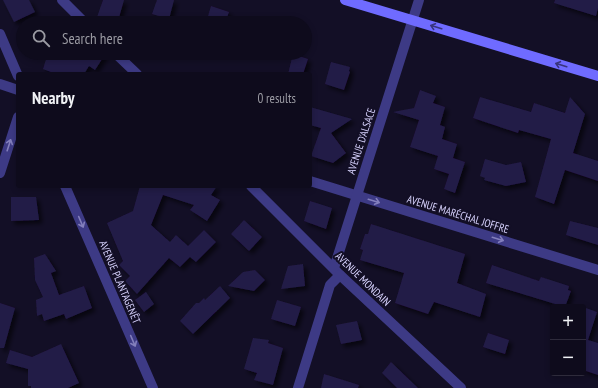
<!DOCTYPE html>
<meta charset="utf-8">
<style>
body{margin:0;font-family:"PT Sans Narrow",sans-serif;background:#1c1929;color:#f1f3f6}
.controls{position:absolute;right:12px;bottom:12px;display:grid;overflow:hidden;border-radius:4px;box-shadow:0 2px 6px #0003}
.controls button{width:36px;height:36px;display:grid;place-items:center;padding:0;border:0;border-bottom:1px solid #2e2b3b;background:#0e0b1c;color:#f1f3f6;font:20px sans-serif}
.list{margin:0;padding:0;list-style:none}
h2{display:flex;justify-content:space-between;align-items:center;height:52px;margin:0;padding:0 16px;font-size:17px}
h2 small{font-size:13px;font-weight:400;color:#9b9ba3}
.icon{flex:none;width:22px;height:22px;fill:none;stroke:currentColor;stroke-width:2;stroke-linecap:round;stroke-linejoin:round}
.map{position:relative;flex:none;width:598px;height:388px;overflow:hidden}
.search{position:absolute;background:#0e0b1c;box-shadow:0 2px 6px #0003;left:16px;top:16px;width:296px;height:44px;display:flex;align-items:center;gap:10px;box-sizing:border-box;padding:0 14px;border-radius:22px;color:#9b9ba3;font-size:15px}
.panel{position:absolute;background:#0e0b1c;box-shadow:0 2px 6px #0003;left:16px;top:72px;width:296px;height:116px;border-radius:4px}
.map>svg:first-child{display:block}
.building{fill:#241b47;filter:url(#shadow)}
.lines{fill:none;stroke-linecap:round;stroke-linejoin:round}
.street{stroke:#3d3a85;stroke-width:10}
.secondary{stroke:#6f6bff;stroke-width:10}
.oneway{stroke:#38347d}
.oneway2{stroke:#837fbc}
.labels{text-anchor:middle;dominant-baseline:central;stroke-width:4;stroke-linejoin:round;paint-order:stroke}
.street-label{font-size:11px;fill:#d9d4ff;stroke:#130f26}
</style>
<div class="map">
<svg width="598" height="388" viewBox="0 0 598 388">
<defs>
<filter id="shadow"><feDropShadow dx="3.5" dy="3.5" stdDeviation="2" flood-color="#0009"/></filter>
</defs>
<rect width="100%" height="100%" fill="#130f26"/>
<!-- building -->
<g class="building">
<polygon points="3,0 29,0 35,12 14,22"/>
<polygon points="103,0 124,0 118,21 109,19 108,23 95,23"/>
<polygon points="157,0 174,0 169,19 152,14"/>
<polygon points="555,0 598,0 598,8 596,16 554,3"/>
<polygon points="211,6 229,12 225,23 206,23"/>
<polygon points="48,53 106,53 95,70 89,66 84,74 56,74 43,69"/>
<polygon points="293,54 308,59 303,74 288,74"/>
<polygon points="331,62 350,67 349,71 350,72 344,90 325,84"/>
<polygon points="420,90 436,96 433,103 445,107 440,125 445,127 442,139 457,144 453,158 465,162 455,193 444,189 449,174 434,169 438,156 410,147 419,120 393,112 414,108"/>
<polygon points="480,97 531,112 534,103 565,113 570,97 585,114 573,153 598,161 598,181 565,170 554,204 535,197 551,139 519,130 518,133 473,118"/>
<polygon points="310,107 352,119 331,133 346,153 333,163 311,156 321,128 310,125"/>
<polygon points="485,159 506,165 521,162 526,182 506,186 484,180 485,178 480,176"/>
<polygon points="140,186 217,186 211,195 220,200 207,221 190,210 194,205 163,195 151,225 170,242 176,235 188,246 204,230 216,242 196,262 190,257 180,267 169,258 137,294 125,281 130,276 119,265 123,261 107,223 133,211"/>
<polygon points="11,197 36,197 39,220 11,221"/>
<polygon points="310,201 332,208 326,229 304,221"/>
<polygon points="244,220 262,237 249,251 231,234"/>
<polygon points="570,221 598,228 598,245 566,235"/>
<polygon points="371,224 465,254 457,283 486,294 480,317 434,302 428,314 395,303 404,273 360,260 363,250 360,249 365,234 368,234"/>
<polygon points="45,254 56,271 51,273 59,295 84,286 92,308 66,319 64,314 44,321 42,314 37,316 36,300 43,297 35,280 34,258"/>
<polygon points="303,264 305,286 281,289 288,266"/>
<polygon points="492,265 539,281 541,277 569,286 568,290 571,291 565,307 486,283"/>
<polygon points="255,270 265,280 254,291 228,286 243,272"/>
<polygon points="220,286 230,298 193,334 180,321 196,303 199,303 204,298 205,300"/>
<polygon points="146,292 154,304 144,312 135,300"/>
<polygon points="277,300 301,307 295,326 271,319"/>
<polygon points="0,303 15,308 4,348 0,348"/>
<polygon points="583,307 597,312 588,340 598,343 598,375 583,370"/>
<polygon points="357,321 362,340 341,344 336,325"/>
<polygon points="488,333 509,340 505,354 483,347"/>
<polygon points="253,338 269,340 268,343 283,348 273,385 254,380 257,373 244,369"/>
<polygon points="61,344 79,383 68,388 31,388 31,386 28,386 28,369 6,363 10,350 32,357"/>
<polygon points="391,362 418,388 397,388 382,373"/>
<polygon points="324,374 359,385 358,388 321,388"/>
</g>
<g class="lines">
<!-- street -->
<g class="street">
<polyline points="62,0 85,23"/>
<polyline points="0,34 18,76"/>
<polyline points="115,53 137,74"/>
<polyline points="0,84 18,90"/>
<polyline points="0,173 18,117"/>
<polyline points="310,181 598,270"/>
<polyline points="65,186 153,388"/>
<polyline points="251,186 340,275 461,388"/>
<polyline points="334,268 419,0"/>
<polyline points="298,388 330,285 340,275"/>
</g>
<!-- secondary -->
<polyline class="secondary" points="345,0 598,76"/>
</g>
<!-- one-way arrows -->
<defs><path id="oneway-shaft" d="M-6 0H5M1.5-3L5.5 0L1.5 3" fill="none" stroke-width="1.6" stroke-linecap="round" stroke-linejoin="round"/></defs>
<g class="oneway">
<use href="#oneway-shaft" transform="translate(436 27) rotate(-163)"/>
<use href="#oneway-shaft" transform="translate(561 65) rotate(-163)"/>
</g>
<g class="oneway2">
<use href="#oneway-shaft" transform="translate(9 145) rotate(-72)"/>
<use href="#oneway-shaft" transform="translate(374 201) rotate(17)"/>
<use href="#oneway-shaft" transform="translate(81 222) rotate(67)"/>
<use href="#oneway-shaft" transform="translate(498 239) rotate(17)"/>
<use href="#oneway-shaft" transform="translate(133 341) rotate(67)"/>
</g>
<g class="labels">
<!-- street labels -->
<g class="street-label">
<text transform="translate(361 141) rotate(-72)">AVENUE D'ALSACE</text>
<text transform="translate(458 214) rotate(17)">AVENUE MARÉCHAL JOFFRE</text>
<text transform="translate(363 279) rotate(44)">AVENUE MONDAIN</text>
<text transform="translate(120 282) rotate(67)">AVENUE PLANTAGENÊT</text>
</g>
</g>
</svg>
<div class="controls">
<button>+</button>
<button>−</button>
</div>
<div class="search"><svg class="icon" aria-label="search" viewBox="0 0 24 24"><circle cx="10" cy="10" r="6"/><path d="M15 15l6 6"/></svg>Search here</div>
<section class="panel">
<h2>Nearby<small>0 results</small></h2>
<ul class="list">
</ul>
</section>
</div>
